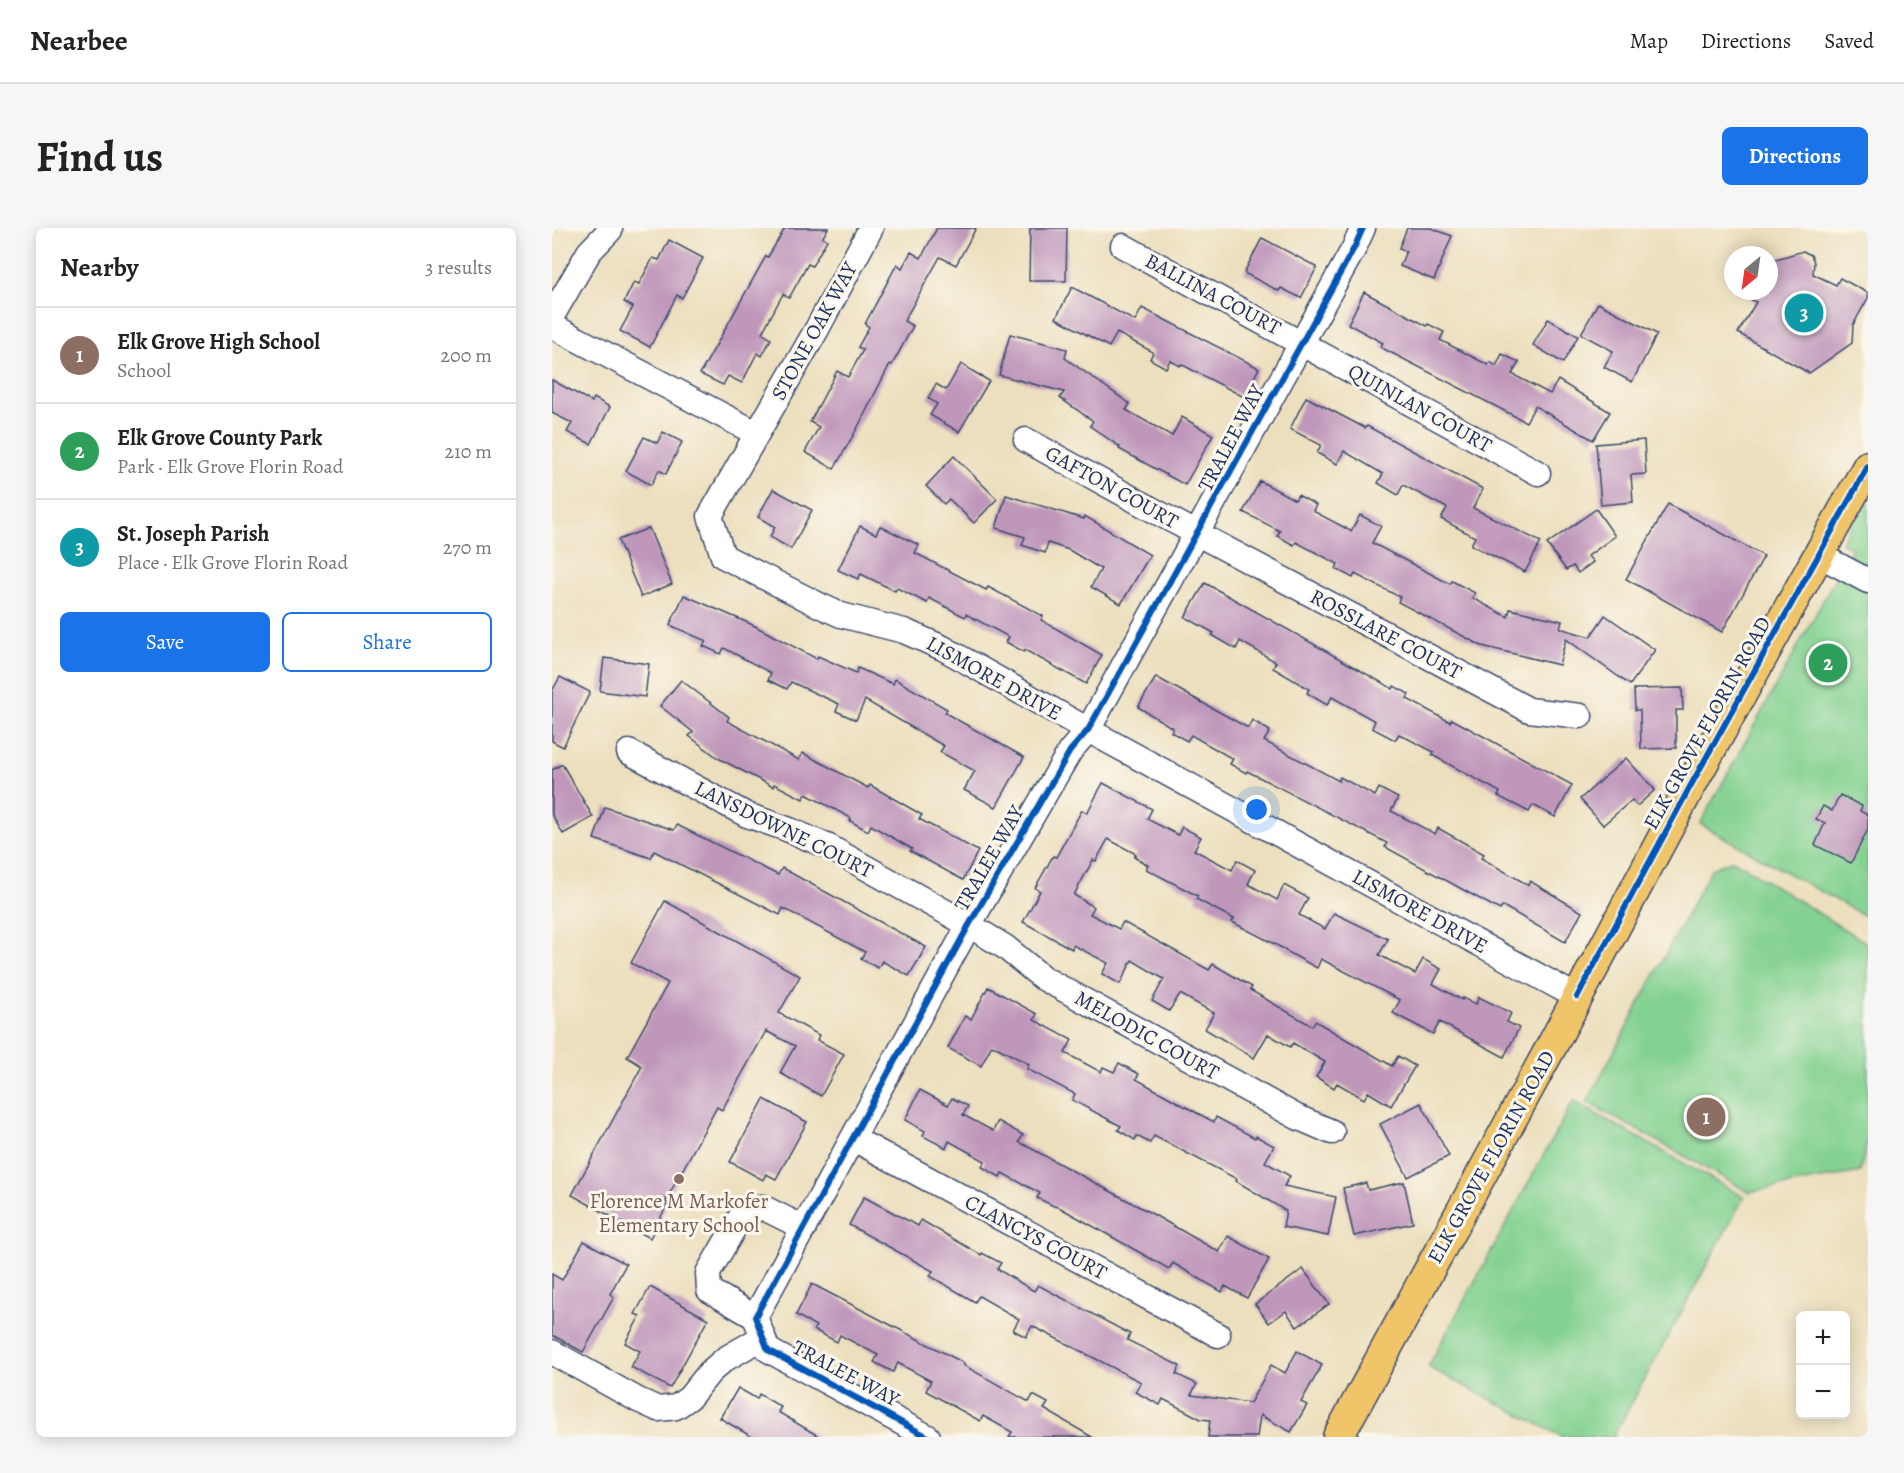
<!DOCTYPE html>
<meta charset="utf-8">
<style>
body{margin:0;font-family:Alegreya,serif;background:#f6f6f6;color:#222}
.controls{position:absolute;right:18px;bottom:18px;display:grid;overflow:hidden;border-radius:9px;box-shadow:0 3px 15px #0003}
.controls button{width:54px;height:54px;display:grid;place-items:center;padding:0;border:0;border-bottom:2px solid #e0e0e0;background:#fff;color:#222;font:30px sans-serif}
.compass{position:absolute;left:1172px;top:18px;width:54px;height:54px;border-radius:50%;background:#fff;box-shadow:0 3px 15px #0003;rotate:209deg}
.you{position:absolute;left:705px;top:582px;width:21px;height:21px;margin:-15px;border:4px solid #fff;border-radius:50%;background:#1a73e8;box-shadow:0 0 0 9px #1a73e833}
.badge{display:grid;place-items:center;width:39px;height:39px;border-radius:50%;background:#1a73e8;color:#fff;font-size:20px;font-weight:700}
.pin{position:absolute;translate:-50% -50%;border:3px solid #fff;box-shadow:0 2px 6px #0006}
.list{margin:0;padding:0;list-style:none}
h2{display:flex;justify-content:space-between;align-items:center;height:78px;margin:0;padding:0 24px;font-size:26px}
h2 small{font-size:20px;font-weight:400;color:#767676}
.list li{display:grid;grid-template-columns:39px 1fr auto;gap:18px;align-items:center;box-sizing:border-box;height:96px;padding:0 24px;border-top:2px solid #e0e0e0}
.list b{display:block;font-size:22px;white-space:nowrap}
.list p{margin:0;font-size:20px;white-space:nowrap;color:#767676}
.list em{font-size:20px;font-style:normal;color:#767676}
.actions{display:flex;gap:12px;padding:18px 24px}
.actions a{flex:1;padding:14px 0;border:2px solid #1a73e8;border-radius:9px;text-align:center;font-size:21px;color:#1a73e8}
.actions .main{background:#1a73e8;color:#fff}
.map{position:relative;flex:none;width:1316px;height:1209px;overflow:hidden;border-radius:9px}
header{display:flex;align-items:center;gap:36px;box-sizing:border-box;height:84px;padding:0 30px;background:#fff;border-bottom:2px solid #e0e0e0}
header strong{font-size:28px}
nav{display:flex;gap:33px;margin-inline-start:auto;font-size:21px}
.intro{display:flex;align-items:center;justify-content:space-between;box-sizing:border-box;height:144px;padding:0 36px}
h1{margin:0;font-size:42px}
.button{padding:15px 27px;border-radius:9px;background:#1a73e8;color:#fff;font-size:21px;font-weight:700}
main{display:flex;gap:36px;padding:0 36px}
aside{flex:1;background:#fff;border-radius:9px;box-shadow:0 3px 15px #0003}
.map>svg:first-child{display:block}
.green{fill:#84d291;stroke:#508078;stroke-width:1.5}
.building{fill:#bf97bb}
.lines{fill:none;stroke-linecap:round;stroke-linejoin:round}
.minor-casing{stroke:#3a496c;stroke-width:27}
.major-casing{stroke:#3a496c;stroke-width:33}
.minor{stroke:#fff;stroke-width:24}
.major{stroke:#f0c469;stroke-width:30}
.cycleway-casing{stroke:#fbf7ec;stroke-width:10}
.cycleway{stroke:#0057b8;stroke-width:6}
.education-dot{fill:#8d6e63;stroke:#fbf7ec;stroke-width:2}
.labels{text-anchor:middle;dominant-baseline:central;stroke-width:6;stroke-linejoin:round;paint-order:stroke}
.street-label{font-size:21px;fill:#1b2f5e;stroke:#fbf7ec}
.education-label{font-size:21px;fill:#785e54;stroke:#fbf7ec}
</style>
<header>
<strong>Nearbee</strong>
<nav><a>Map</a><a>Directions</a><a>Saved</a></nav>
</header>
<div class="intro"><h1>Find us</h1><a class="button">Directions</a></div>
<main>
<aside>
<h2>Nearby<small>3 results</small></h2>
<ul class="list">
<li><span class="badge" style="background:#8d6e63">1</span><div><b>Elk Grove High School</b><p>School</p></div><em>200 m</em></li>
<li><span class="badge" style="background:#2e9e5b">2</span><div><b>Elk Grove County Park</b><p>Park · Elk Grove Florin Road</p></div><em>210 m</em></li>
<li><span class="badge" style="background:#0f9aa8">3</span><div><b>St. Joseph Parish</b><p>Place · Elk Grove Florin Road</p></div><em>270 m</em></li>
</ul>
<div class="actions"><a class="main">Save</a><a>Share</a></div>
</aside>
<div class="map">
<svg width="1316" height="1209" viewBox="0 0 1316 1209">
<rect width="100%" height="100%" fill="#fbf7ec"/>
<filter id="ink" filterUnits="userSpaceOnUse"><feTurbulence type="fractalNoise" baseFrequency=".0167" numOctaves="2"/><feDisplacementMap in="SourceGraphic" scale="12" xChannelSelector="R" yChannelSelector="G"/><feConvolveMatrix kernelMatrix="1 2 1 2 8 2 1 2 1" color-interpolation-filters="sRGB"/></filter>
<filter id="wash" filterUnits="userSpaceOnUse"><feTurbulence type="fractalNoise" baseFrequency=".008" numOctaves="4" result="noise"/><feDisplacementMap in="SourceGraphic" scale="24" xChannelSelector="R" yChannelSelector="G"/><feGaussianBlur stdDeviation="1.35" result="paint"/><feColorMatrix in="noise" values="0 0 0 0 0 0 0 0 0 0 0 0 0 0 0 0 0 1.4 0 .05"/><feComposite in="paint" operator="in"/></filter>
<g filter="url(#wash)">
<rect width="100%" height="100%" fill="#ecdfbd"/>
<!-- green -->
<g class="green">
<polygon points="1316,265 1316,690 1148,596 1300,320 1289,315"/>
<polygon points="1181,632 1316,716 1316,909 1308,944 1197,964 1035,874 1159,641"/>
<polygon points="1021,873 1192,969 1061,1209 1011,1209 876,1139"/>
</g>
<g id="blocks">
<!-- building -->
<g class="building">
<polygon points="233,0 276,0 271,9 275,12 260,38 256,36 237,70 231,66 210,105 219,111 210,128 205,125 190,155 176,148 171,157 148,146 214,28 216,29"/>
<polygon points="385,0 424,0 404,37 388,29 352,93 361,98 340,137 338,136 307,197 282,241 253,224 267,199 258,194 285,143 296,149 311,122 306,119 317,99 313,96 345,36 350,40 359,24 369,30"/>
<polygon points="478,0 515,0 514,53 477,53"/>
<polygon points="855,0 879,0 900,8 882,52 848,38 854,23 847,20"/>
<polygon points="710,10 765,39 749,70 729,60 727,63 692,45"/>
<polygon points="117,12 151,30 130,70 125,67 98,119 68,103 81,79 72,74 82,54 87,56 101,30 107,32"/>
<polygon points="1251,23 1259,27 1262,34 1261,46 1284,57 1288,50 1316,65 1316,70 1301,97 1300,115 1257,145 1186,105 1204,74 1183,63 1217,63 1217,33"/>
<polygon points="520,59 583,93 590,80 707,140 692,169 629,136 628,138 618,132 614,140 598,131 601,124 565,105 557,119 504,90"/>
<polygon points="812,64 875,98 876,96 892,104 888,112 936,137 938,134 944,138 950,126 967,134 960,146 998,166 1006,152 1058,184 1041,212 983,178 974,194 828,119 831,115 796,96"/>
<polygon points="1046,75 1105,106 1080,154 1052,139 1061,123 1029,106"/>
<polygon points="996,91 1026,108 1011,135 981,117"/>
<polygon points="458,106 515,121 513,130 578,176 574,182 620,208 630,189 661,207 633,257 567,221 568,219 538,198 541,193 508,170 512,164 447,147"/>
<polygon points="409,136 437,153 407,204 378,187 385,176 376,170 384,156 394,162"/>
<polygon points="0,152 40,174 42,170 58,179 39,216 15,204 20,195 0,185"/>
<polygon points="754,169 813,200 815,198 931,261 921,280 989,314 973,344 919,317 923,309 889,291 895,280 851,257 846,267 826,255 831,246 792,223 785,236 765,225 769,217 738,201"/>
<polygon points="111,204 130,214 114,246 107,242 99,257 74,243 92,209 105,215"/>
<polygon points="1092,212 1094,246 1079,247 1081,274 1049,277 1044,216"/>
<polygon points="402,228 445,271 422,295 397,271 392,276 374,258"/>
<polygon points="708,253 743,272 746,267 764,277 761,283 799,303 808,287 829,298 820,315 898,356 900,353 923,365 920,370 956,389 958,381 1010,393 1008,400 1038,409 1053,387 1103,422 1078,457 1014,411 1007,437 930,418 846,374 848,369 803,346 801,350 784,341 786,336 744,314 742,317 725,308 728,303 691,284"/>
<polygon points="221,261 260,282 239,321 218,309 223,299 206,289"/>
<polygon points="454,267 532,291 533,288 598,327 569,376 539,359 549,341 517,322 496,315 493,325 470,317 473,309 444,300"/>
<polygon points="1116,276 1212,328 1170,404 1074,351"/>
<polygon points="1044,281 1063,308 1036,328 1041,334 1026,345 1021,338 1014,342 995,316"/>
<polygon points="308,298 324,306 328,298 367,317 363,325 434,362 436,359 491,388 489,392 550,427 534,456 473,422 472,424 454,414 457,409 414,386 413,389 377,370 375,375 345,360 343,363 309,346 306,351 286,342"/>
<polygon points="97,300 120,356 89,369 66,312"/>
<polygon points="653,355 841,461 842,458 857,466 855,471 898,494 900,491 1020,557 1003,589 981,577 977,584 946,568 948,564 880,527 882,524 847,506 843,512 820,500 823,493 780,469 775,477 755,465 757,461 721,440 724,434 688,413 684,421 660,407 662,405 633,389"/>
<polygon points="132,367 201,397 265,431 266,428 304,445 306,440 341,456 343,451 395,481 393,485 472,529 444,579 412,562 423,543 388,524 392,518 313,472 304,492 284,483 287,476 239,454 235,461 216,452 219,445 172,420 169,426 151,418 154,413 118,397"/>
<polygon points="52,430 97,436 93,469 48,463"/>
<polygon points="8,449 38,464 11,519 0,513 0,463"/>
<polygon points="604,449 696,500 700,492 718,503 712,513 787,553 788,549 823,568 827,560 846,570 839,583 883,606 886,600 932,626 929,630 976,657 978,653 1030,684 1013,714 951,678 948,682 833,619 835,615 695,543 694,545 678,536 681,531 639,507 635,513 619,504 621,500 586,479"/>
<polygon points="129,452 177,489 175,493 247,532 251,525 316,560 318,557 370,587 367,591 426,623 411,652 358,623 360,621 319,597 316,603 298,593 299,590 254,566 251,571 222,556 221,559 166,530 137,508 141,504 108,478"/>
<polygon points="1130,460 1131,482 1124,482 1124,520 1089,521 1088,482 1083,482 1082,461"/>
<polygon points="1074,530 1103,562 1085,578 1080,572 1051,597 1028,571"/>
<polygon points="10,536 41,589 11,606 0,587 0,542"/>
<polygon points="551,555 600,581 595,591 626,607 630,599 649,609 642,622 680,642 685,632 703,642 696,656 725,672 732,657 756,670 747,687 773,701 782,685 836,711 827,727 863,746 871,731 889,741 881,756 910,772 911,770 924,776 927,769 959,785 955,794 967,800 952,829 888,794 881,806 856,793 841,785 848,772 769,731 765,740 734,723 734,722 680,694 682,691 644,671 646,668 594,641 596,637 582,629 584,626 556,611 544,633 541,632 522,667 542,679 538,686 567,701 571,694 657,742 661,736 700,759 698,762 760,798 763,793 840,838 846,828 863,838 839,878 816,864 812,871 785,855 782,860 764,849 773,834 741,815 738,819 716,806 702,830 653,801 662,785 628,766 617,783 600,773 612,751 580,732 568,756 550,746 556,735 521,717 520,721 471,694 488,663 483,660 501,628 504,629 530,582 535,585"/>
<polygon points="1288,567 1310,578 1308,583 1316,587 1316,601 1299,635 1263,617 1273,595 1264,591 1271,578 1280,583"/>
<polygon points="53,579 122,602 125,597 226,647 230,640 374,719 357,748 330,733 326,740 309,731 313,724 231,680 228,687 102,623 99,630 42,611"/>
<polygon points="113,673 248,748 227,785 267,807 265,812 292,826 269,868 228,845 243,818 214,803 170,882 165,879 113,974 116,975 98,1010 20,967 90,838 75,829 116,755 79,735"/>
<polygon points="436,759 485,786 482,792 520,812 513,825 549,844 551,839 562,844 567,835 587,846 584,851 645,885 662,894 664,889 703,910 704,908 722,918 713,934 738,948 732,958 784,969 776,1008 731,999 734,983 684,953 685,951 602,908 598,915 585,908 583,912 566,902 569,898 520,872 523,866 475,841 477,836 440,817 429,838 396,820 413,788 419,791"/>
<polygon points="368,862 396,877 400,870 416,878 411,887 441,903 446,893 471,907 467,914 597,984 667,1024 676,1008 717,1031 695,1070 673,1058 670,1064 621,1035 617,1041 505,978 504,979 485,970 488,965 450,945 448,949 430,939 433,933 397,913 394,920 371,908 373,903 353,892"/>
<polygon points="212,871 255,894 224,951 214,946 211,952 178,934"/>
<polygon points="869,875 897,928 856,949 828,896"/>
<polygon points="852,954 861,995 802,1008 791,960 814,955 816,962"/>
<polygon points="312,969 366,998 369,992 429,1027 430,1025 449,1035 445,1041 482,1063 486,1057 578,1106 575,1112 628,1138 624,1146 645,1156 639,1167 698,1175 719,1137 733,1145 745,1123 770,1137 749,1174 755,1177 739,1204 708,1187 705,1209 656,1209 658,1192 649,1191 611,1171 608,1177 583,1164 589,1154 480,1098 474,1109 461,1102 467,1091 427,1068 423,1074 378,1048 381,1043 297,997"/>
<polygon points="32,1013 74,1036 58,1066 62,1069 31,1124 0,1107 0,1046 10,1052"/>
<polygon points="751,1041 777,1076 745,1099 734,1083 717,1095 703,1076"/>
<polygon points="260,1056 412,1135 411,1137 477,1174 481,1167 496,1175 492,1181 540,1209 457,1209 460,1204 431,1188 428,1193 374,1163 379,1153 346,1135 341,1144 322,1134 326,1127 288,1107 285,1114 262,1102 264,1098 244,1087"/>
<polygon points="98,1059 156,1091 118,1160 79,1139 88,1123 73,1115 88,1088 83,1086"/>
<polygon points="186,1160 205,1171 207,1166 229,1179 226,1184 268,1209 200,1209 168,1190"/>
</g>
</g>
</g>
<g filter="url(#ink)">
<use href="#blocks" fill-opacity="0" stroke="#3a496c" stroke-width="1.5"/>
<g class="lines">
<!-- minor casing -->
<g class="minor-casing">
<g id="minor">
<polyline points="319,0 265,101 158,288 171,328 269,378 289,387 352,403 391,420 536,502 1025,769"/>
<polyline points="571,18 986,245"/>
<polyline points="0,88 37,24 58,2"/>
<polyline points="0,98 204,205"/>
<polyline points="474,212 612,288 977,482 1028,488"/>
<polyline points="1267,327 1316,353"/>
<polyline points="77,524 195,587 235,601 277,619 417,697 453,719 491,750 745,889 780,904"/>
<polyline points="302,911 666,1107"/>
<polyline points="203,1089 157,1062 156,1045 189,988 210,979 252,1000"/>
<polyline points="0,1124 86,1172 106,1181 116,1180 124,1179 137,1170 158,1144 173,1131 211,1109"/>
<polyline points="376,1209 216,1122 203,1089 417,697 518,523 536,502 802,20 811,0"/>
</g>
</g>
<!-- major casing -->
<g class="major-casing">
<polyline id="major" points="786,1209 998,821 1139,557 1316,238"/>
</g>
<!-- minor -->
<use href="#minor" class="minor"/>
<!-- major -->
<use href="#major" class="major"/>
<!-- cycleway casing -->
<g class="cycleway-casing">
<g id="cycleway">
<polyline points="1025,769 1139,557 1316,238"/>
<polyline points="376,1209 216,1122 203,1089 417,697 518,523 536,502 802,20 811,0"/>
</g>
</g>
<!-- cycleway -->
<use href="#cycleway" class="cycleway"/>
</g>
</g>
<!-- markers -->
<circle class="education-dot" cx="127" cy="951" r="6"/>
<g class="labels">
<!-- street labels -->
<g class="street-label">
<text transform="translate(661 66) rotate(28)">BALLINA COURT</text>
<text transform="translate(262 103) rotate(-61)">STONE OAK WAY</text>
<text transform="translate(868 180) rotate(29)">QUINLAN COURT</text>
<text transform="translate(679 210) rotate(-62)">TRALEE WAY</text>
<text transform="translate(560 259) rotate(29)">GAFTON COURT</text>
<text transform="translate(834 406) rotate(28)">ROSSLARE COURT</text>
<text transform="translate(442 450) rotate(29)">LISMORE DRIVE</text>
<text transform="translate(1155 495) rotate(-61)">ELK GROVE FLORIN ROAD</text>
<text transform="translate(232 601) rotate(26)">LANSDOWNE COURT</text>
<text transform="translate(437 630) rotate(-60)">TRALEE WAY</text>
<text transform="translate(868 683) rotate(29)">LISMORE DRIVE</text>
<text transform="translate(595 807) rotate(29)">MELODIC COURT</text>
<text transform="translate(939 929) rotate(-61)">ELK GROVE FLORIN ROAD</text>
<text transform="translate(484 1009) rotate(28)">CLANCYS COURT</text>
<text transform="translate(294 1145) rotate(28)">TRALEE WAY</text>
</g>
<!-- education labels -->
<g class="education-label">
<text x="127" y="973">Florence M Markofer<tspan x="127" dy="24">Elementary School</tspan></text>
</g>
</g>
</svg>
<div class="controls">
<button>+</button>
<button>−</button>
</div>
<svg class="compass" viewBox="-18 -18 36 36"><path d="M0-13l5 13h-10z" fill="#e53935"/><path d="M0 13l5-13h-10z" fill="#767676"/></svg>
<div class="you"></div>
<div class="pin badge" style="left:1154px;top:889px;background:#8d6e63">1</div>
<div class="pin badge" style="left:1276px;top:435px;background:#2e9e5b">2</div>
<div class="pin badge" style="left:1252px;top:85px;background:#0f9aa8">3</div>
</div>
</main>
